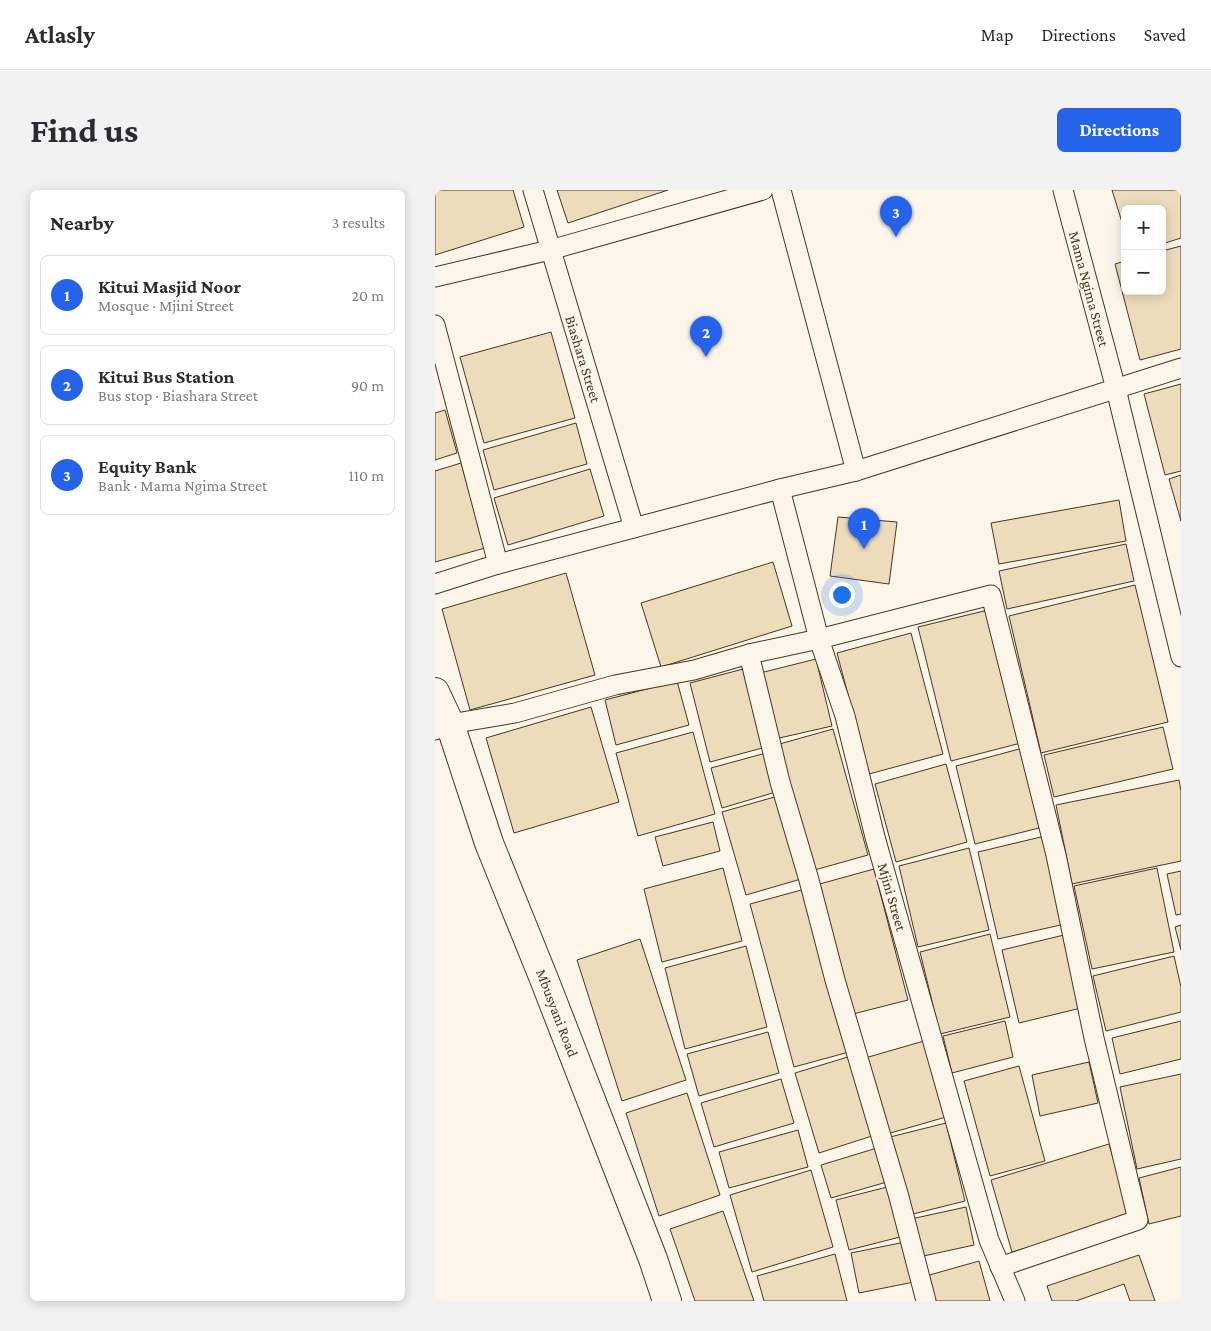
<!DOCTYPE html>
<meta charset="utf-8">
<style>
body{margin:0;font-family:"Crimson Pro",serif;background:#f2f2f3;color:#2b2b33}
.controls{position:absolute;right:15px;top:15px;display:grid;overflow:hidden;border-radius:8px;box-shadow:0 2px 12px #0003}
.controls button{width:45px;height:45px;display:grid;place-items:center;padding:0;border:0;border-bottom:1px solid #e1e1e2;background:#fff;color:#2b2b33;font:25px sans-serif}
.you{position:absolute;left:406px;top:404px;width:18px;height:18px;margin:-12px;border:4px solid #fff;border-radius:50%;background:#1a73e8;box-shadow:0 0 0 8px #1a73e833}
.badge{display:grid;place-items:center;width:32px;height:32px;border-radius:50%;background:#2563eb;color:#fff;font-size:16px;font-weight:700}
.pin{position:absolute;translate:-50% -41px;filter:drop-shadow(0 1px 2px #0008)}
.pin::after{content:'';position:absolute;top:26px;width:18px;height:15px;background:inherit;clip-path:polygon(0 0,100% 0,50% 100%)}
.list{margin:0;padding:0;list-style:none}
h2{display:flex;justify-content:space-between;align-items:center;height:65px;margin:0;padding:0 20px;font-size:21px}
h2 small{font-size:16px;font-weight:400;color:#7c7c81}
.list li{display:grid;grid-template-columns:32px 1fr auto;gap:15px;align-items:center;box-sizing:border-box;height:80px;margin:0 10px 10px;padding:0 10px;border:1px solid #e1e1e2;border-radius:8px}
.list b{display:block;font-size:19px;white-space:nowrap}
.list p{margin:0;font-size:16px;white-space:nowrap;color:#7c7c81}
.list em{font-size:16px;font-style:normal;color:#7c7c81}
.map{position:relative;flex:none;width:746px;height:1111px;overflow:hidden;border-radius:8px}
header{display:flex;align-items:center;gap:30px;box-sizing:border-box;height:70px;padding:0 25px;background:#fff;border-bottom:1px solid #e1e1e2}
header strong{font-size:24px}
nav{display:flex;gap:28px;margin-inline-start:auto;font-size:18px}
.intro{display:flex;align-items:center;justify-content:space-between;box-sizing:border-box;height:120px;padding:0 30px}
h1{margin:0;font-size:35px}
.button{padding:12px 22px;border-radius:8px;background:#2563eb;color:#fff;font-size:18px;font-weight:700}
main{display:flex;gap:30px;padding:0 30px}
aside{flex:1;background:#fff;border-radius:8px;box-shadow:0 2px 12px #0003}
.map>svg:first-child{display:block}
.building{fill:#ecdcbc;stroke:#4a3520}
.lines{fill:none;stroke-linecap:round;stroke-linejoin:round}
.street-casing{stroke:#4a3520;stroke-width:21}
.secondary-casing{stroke:#4a3520;stroke-width:30}
.street{stroke:#fbf6e9;stroke-width:19}
.secondary{stroke:#fbf6e9;stroke-width:28}
.labels{text-anchor:middle;dominant-baseline:central;stroke-width:4;stroke-linejoin:round;paint-order:stroke}
.street-label{font-size:15px;fill:#4a3520;stroke:#fbf6e9}
</style>
<header>
<strong>Atlasly</strong>
<nav><a>Map</a><a>Directions</a><a>Saved</a></nav>
</header>
<div class="intro"><h1>Find us</h1><a class="button">Directions</a></div>
<main>
<aside>
<h2>Nearby<small>3 results</small></h2>
<ul class="list">
<li><span class="badge">1</span><div><b>Kitui Masjid Noor</b><p>Mosque · Mjini Street</p></div><em>20 m</em></li>
<li><span class="badge">2</span><div><b>Kitui Bus Station</b><p>Bus stop · Biashara Street</p></div><em>90 m</em></li>
<li><span class="badge">3</span><div><b>Equity Bank</b><p>Bank · Mama Ngima Street</p></div><em>110 m</em></li>
</ul>
</aside>
<div class="map">
<svg width="746" height="1111" viewBox="0 0 746 1111">
<rect width="100%" height="100%" fill="#fbf6e9"/>
<!-- building -->
<g class="building">
<polygon points="0,0 78,0 89,37 0,65"/>
<polygon points="122,0 233,0 133,33"/>
<polygon points="677,0 746,0 746,48 727,54 727,19 690,19 690,42"/>
<polygon points="746,56 746,159 705,170 680,74 690,71 690,101 727,101 727,61"/>
<polygon points="116,142 140,228 49,253 25,167"/>
<polygon points="746,194 746,281 730,285 709,204"/>
<polygon points="10,220 22,263 0,270 0,223"/>
<polygon points="141,233 152,274 59,300 48,260"/>
<polygon points="26,273 50,358 0,372 0,281"/>
<polygon points="155,279 169,326 73,355 59,308"/>
<polygon points="746,285 746,331 734,289"/>
<polygon points="684,310 691,351 564,374 556,333"/>
<polygon points="403,327 462,332 454,394 395,386"/>
<polygon points="691,354 699,391 572,419 564,381"/>
<polygon points="338,372 357,436 226,477 206,413"/>
<polygon points="131,383 160,485 35,520 7,419"/>
<polygon points="700,395 733,532 606,563 574,426"/>
<polygon points="553,420 586,553 516,571 483,437"/>
<polygon points="476,443 508,564 434,584 402,463"/>
<polygon points="381,469 397,536 340,549 325,483"/>
<polygon points="312,478 331,557 275,572 255,493"/>
<polygon points="242,491 254,535 181,555 170,510"/>
<polygon points="156,517 184,612 79,643 51,548"/>
<polygon points="728,537 738,579 619,607 609,565"/>
<polygon points="398,539 433,665 376,681 341,555"/>
<polygon points="258,542 280,624 203,646 181,563"/>
<polygon points="588,558 608,637 540,654 521,576"/>
<polygon points="331,563 341,602 287,618 276,578"/>
<polygon points="511,574 532,652 461,672 440,594"/>
<polygon points="744,590 746,601 746,671 637,694 621,615"/>
<polygon points="343,606 366,689 311,705 287,622"/>
<polygon points="278,632 285,661 228,676 220,647"/>
<polygon points="610,646 630,734 563,749 543,662"/>
<polygon points="534,658 554,740 483,757 464,676"/>
<polygon points="288,678 307,751 227,772 209,699"/>
<polygon points="722,678 739,762 657,779 639,696"/>
<polygon points="439,679 473,810 414,825 381,695"/>
<polygon points="746,681 746,724 741,725 732,684"/>
<polygon points="370,699 414,862 359,877 315,714"/>
<polygon points="746,735 746,760 740,737"/>
<polygon points="555,744 575,827 505,844 485,762"/>
<polygon points="629,745 646,818 584,833 567,760"/>
<polygon points="205,749 251,890 187,911 142,770"/>
<polygon points="311,756 332,837 250,859 230,778"/>
<polygon points="739,766 746,797 746,822 671,841 658,786"/>
<polygon points="570,831 578,867 517,883 508,846"/>
<polygon points="746,831 746,869 685,884 677,848"/>
<polygon points="333,842 344,883 264,906 252,864"/>
<polygon points="489,851 511,927 452,944 430,868"/>
<polygon points="413,867 437,946 384,963 360,883"/>
<polygon points="654,872 663,913 605,926 597,885"/>
<polygon points="584,876 610,971 555,986 529,891"/>
<polygon points="746,884 746,969 702,979 685,897"/>
<polygon points="346,889 359,933 279,957 266,913"/>
<polygon points="252,903 285,1005 224,1026 191,923"/>
<polygon points="511,933 530,1011 474,1025 455,947"/>
<polygon points="363,940 373,977 294,998 284,962"/>
<polygon points="674,954 695,1027 577,1062 556,990"/>
<polygon points="442,958 452,992 396,1008 386,975"/>
<polygon points="746,977 746,1026 714,1034 704,988"/>
<polygon points="376,980 398,1057 317,1082 295,1005"/>
<polygon points="456,996 469,1046 414,1060 401,1010"/>
<polygon points="531,1017 539,1055 484,1067 476,1029"/>
<polygon points="288,1021 319,1111 260,1111 235,1039"/>
<polygon points="470,1052 479,1092 424,1103 416,1063"/>
<polygon points="400,1064 412,1111 329,1111 322,1086"/>
<polygon points="704,1065 720,1111 695,1111 689,1094 641,1111 617,1111 612,1096"/>
<polygon points="544,1071 555,1111 498,1111 491,1086"/>
</g>
<g class="lines">
<!-- street casing -->
<g class="street-casing">
<g id="street">
<polyline points="98,0 199,338"/>
<polyline points="346,0 421,281"/>
<polyline points="628,0 681,199 746,467"/>
<polyline points="0,87 115,60 328,0"/>
<polyline points="0,135 63,374"/>
<polyline points="345,299 384,449 410,526 440,647 554,1050 580,1111"/>
<polyline points="0,394 63,374 345,299 421,281 746,178"/>
<polyline points="314,464 345,592 374,690 400,790 464,1007 491,1111"/>
<polyline points="0,540 15,534 80,523 180,495 259,480 314,464 384,449 556,405 621,665 659,848 703,1030 565,1077"/>
</g>
</g>
<!-- secondary casing -->
<g class="secondary-casing">
<polyline id="secondary" points="0,502 15,534 54,653 109,789 218,1069 232,1111"/>
</g>
<!-- street -->
<use href="#street" class="street"/>
<!-- secondary -->
<use href="#secondary" class="secondary"/>
</g>
<g class="labels">
<!-- street labels -->
<g class="street-label">
<text transform="translate(654 99) rotate(75)">Mama Ngima Street</text>
<text transform="translate(148 169) rotate(73)">Biashara Street</text>
<text transform="translate(457 707) rotate(74)">Mjini Street</text>
<text transform="translate(122 823) rotate(69)">Mbusyani Road</text>
</g>
</g>
</svg>
<div class="controls">
<button>+</button>
<button>−</button>
</div>
<div class="you"></div>
<div class="pin badge" style="left:429px;top:359px">1</div>
<div class="pin badge" style="left:271px;top:167px">2</div>
<div class="pin badge" style="left:461px;top:47px">3</div>
</div>
</main>
